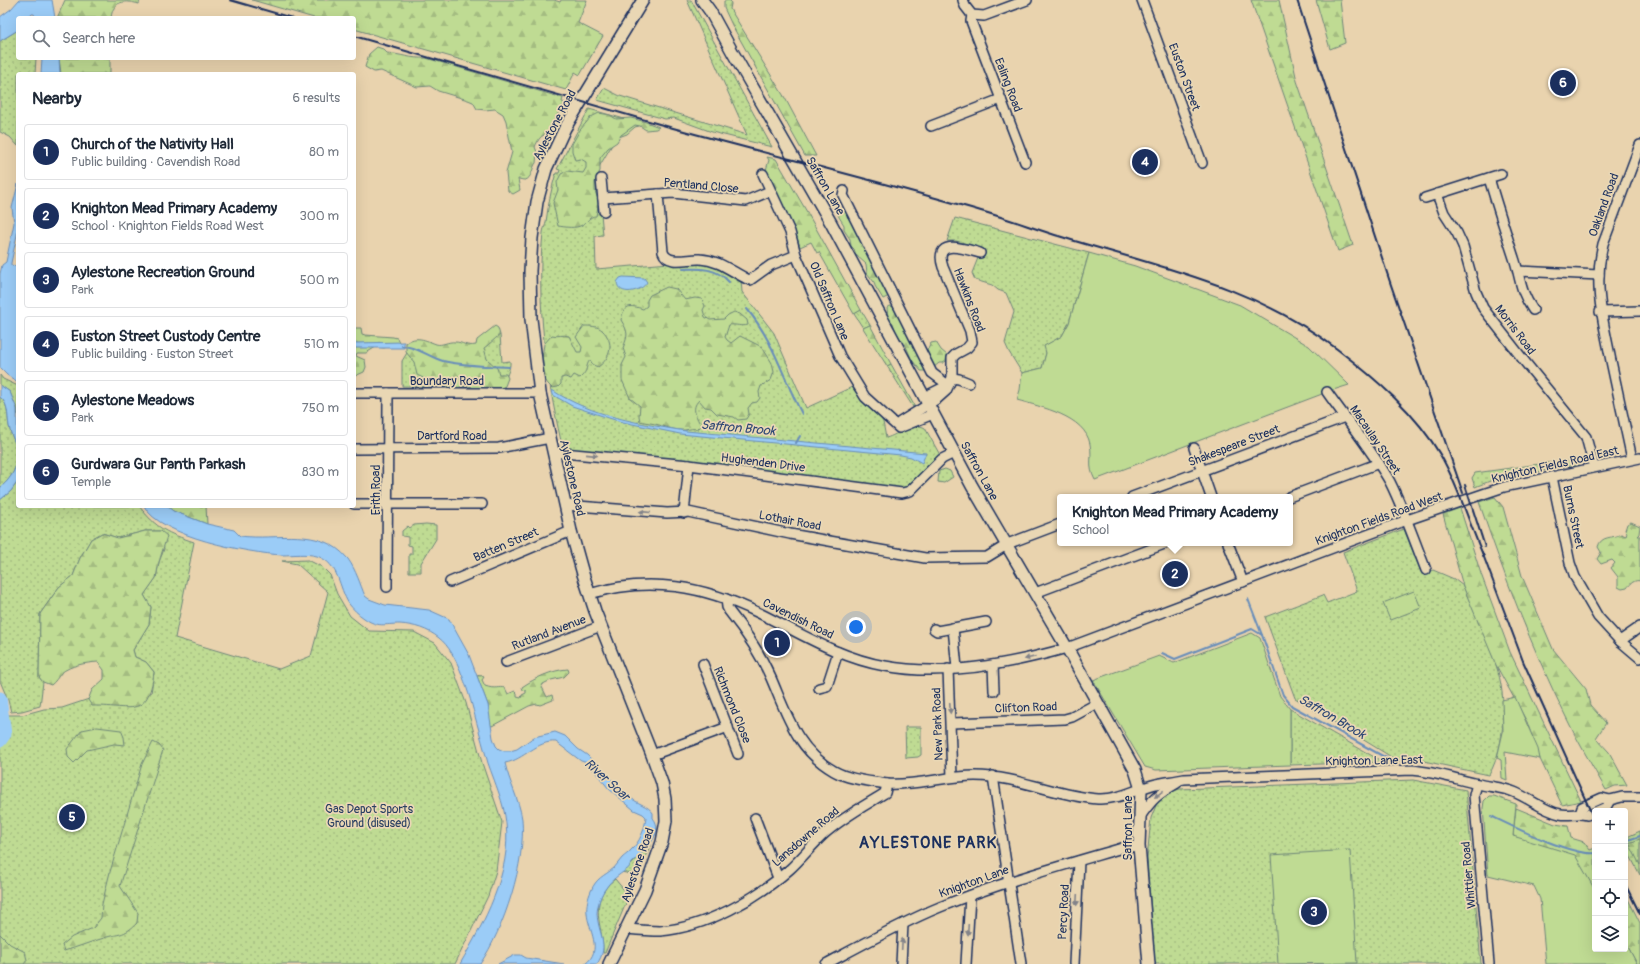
<!DOCTYPE html>
<meta charset="utf-8">
<style>
body{margin:0;font-family:Pangolin,sans-serif;background:#f6f6f7;color:#1f2937}
.controls{position:absolute;right:12px;bottom:12px;display:grid;overflow:hidden;border-radius:4px;box-shadow:0 4px 16px #0002}
.controls button{width:36px;height:36px;display:grid;place-items:center;padding:0;border:0;border-bottom:1px solid #e0e1e3;background:#fff;color:#1f2937;font:20px sans-serif}
.you{position:absolute;left:856px;top:627px;width:14px;height:14px;margin:-10px;border:3px solid #fff;border-radius:50%;background:#1a73e8;box-shadow:0 0 0 6px #1a73e833}
.badge{display:grid;place-items:center;width:26px;height:26px;border-radius:50%;background:#1b2f5e;color:#fff;font-size:13px;font-weight:700}
.pin{position:absolute;translate:-50% -50%;border:2px solid #fff;box-shadow:0 1px 4px #0006}
.popup{position:absolute;left:1057px;top:494px;width:236px;height:52px;box-sizing:border-box;display:grid;place-content:center;border-radius:4px;background:#fff;filter:drop-shadow(0 1px 3px #0005);font-size:13px;white-space:nowrap;color:#747a83}
.popup b{font-size:15px;color:#1f2937}
.popup::after{content:'';position:absolute;left:50%;top:100%;margin-left:-8px;border:8px solid transparent;border-top-color:#fff}
.list{margin:0;padding:0;list-style:none}
h2{display:flex;justify-content:space-between;align-items:center;height:52px;margin:0;padding:0 16px;font-size:17px}
h2 small{font-size:13px;font-weight:400;color:#747a83}
.list li{display:grid;grid-template-columns:26px 1fr auto;gap:12px;align-items:center;box-sizing:border-box;height:56px;margin:0 8px 8px;padding:0 8px;border:1px solid #e0e1e3;border-radius:4px}
.list b{display:block;font-size:15px;white-space:nowrap}
.list p{margin:0;font-size:13px;white-space:nowrap;color:#747a83}
.list em{font-size:13px;font-style:normal;color:#747a83}
.icon{flex:none;width:22px;height:22px;fill:none;stroke:currentColor;stroke-width:2;stroke-linecap:round;stroke-linejoin:round}
.map{position:relative;flex:none;width:1640px;height:964px;overflow:hidden}
.search{position:absolute;background:#fff;box-shadow:0 4px 16px #0002;left:16px;top:16px;width:340px;height:44px;display:flex;align-items:center;gap:10px;box-sizing:border-box;padding:0 14px;border-radius:4px;color:#747a83;font-size:15px}
.panel{position:absolute;background:#fff;box-shadow:0 4px 16px #0002;left:16px;top:72px;width:340px;height:436px;border-radius:4px}
.map>svg:first-child{display:block}
.green{fill:url(#green-dots);stroke:#6d8578}
.forest{fill:url(#forest-firs);stroke:#6d8578}
.pitch{fill:#bfdb93;stroke:#6d8578}
.water{fill:#9bccf7;stroke:#688dba}
.lines{fill:none;stroke-linecap:round;stroke-linejoin:round}
.stream{stroke:#688dba;stroke-width:2}
.river{stroke:#9bccf7;stroke-width:13}
.minor-casing{stroke:#1b2f5e;stroke-width:12}
.major-casing{stroke:#1b2f5e;stroke-width:14}
.minor{stroke:#e9d7b4;stroke-width:9}
.major{stroke:#e9d7b4;stroke-width:11}
.rail{stroke:#1b2f5e;stroke-width:2}
.oneway{fill:#828389}
.labels{text-anchor:middle;dominant-baseline:central;stroke-width:3.5;stroke-linejoin:round;paint-order:stroke}
.street-label{font-size:12px;fill:#1b2f5e;stroke:#e9d7b4}
.park-label{font-size:12px;fill:#2b4063;stroke:#e9d7b4}
.water-label{font-size:13px;font-style:italic;fill:#2e4775;stroke:#e9d7b4}
.district-label{font-size:16px;font-weight:bold;letter-spacing:1px;fill:#1b2f5e;stroke:#e9d7b4}
</style>
<div class="map">
<svg width="1640" height="964" viewBox="0 0 1640 964">
<defs>
<pattern id="green-dots" width="8" height="8" patternUnits="userSpaceOnUse"><rect width="8" height="8" fill="#bfdb93"/><path d="M2 2h.1M6 6h.1" fill="none" stroke="#a4bc81" stroke-width="1.8" stroke-linecap="round"/></pattern>
<pattern id="forest-firs" width="22" height="20" patternUnits="userSpaceOnUse"><rect width="22" height="20" fill="#bfdb93"/><path d="M5 1l3.5 6h-7zM16 11l3.5 6h-7z" fill="#a4bc81"/></pattern>
</defs>
<rect width="100%" height="100%" fill="#e9d3ae"/>
<filter id="ink" filterUnits="userSpaceOnUse"><feTurbulence type="fractalNoise" baseFrequency=".025" numOctaves="2"/><feDisplacementMap in="SourceGraphic" scale="8" xChannelSelector="R" yChannelSelector="G"/><feConvolveMatrix kernelMatrix="1 2 1 2 8 2 1 2 1" color-interpolation-filters="sRGB"/></filter>
<g filter="url(#ink)">
<!-- green -->
<g class="green">
<polygon points="687,0 691,0 772,147 712,132 674,118 665,119 597,100 604,88 620,96 747,135"/>
<polygon points="18,30 18,58 36,58 35,74 18,74 18,146 10,137 0,132 0,41"/>
<path d="M589,109L635,122L639,126L635,127L627,134L616,138L599,167L596,179L599,214H601L603,235L595,236L596,269L670,263H709L741,280L742,292L774,333L806,408L852,387L863,402L881,418L883,422L886,438C897,435 915,421 925,428L940,455L909,486L904,489L634,455L569,449L561,441C546,375 536,302 543,233C543,229 546,225 546,222C548,207 551,189 556,173H559L560,170L557,169Z"/>
<polygon points="955,218 1089,253 1069,323 1062,336 1045,346 1046,353 1042,368 1022,373 1009,352 1005,343 1014,312 1006,293 998,290 992,285 975,280 972,273 982,248 956,241 947,241"/>
<polygon points="861,310 870,325 863,328 854,314"/>
<path d="M500,335L502,362L510,361C511,370 505,376 504,387L402,386V361L413,343L433,350H473Z"/>
<polygon points="891,364 914,405 913,407 887,366"/>
<polygon points="0,375 3,379 18,386 18,415 10,392 0,385"/>
<path d="M0,397C9,404 7,415 9,426C10,432 13,438 15,443C21,462 14,476 0,488Z"/>
<polygon points="1583,460 1580,464 1490,481 1475,487 1472,478 1475,473 1547,463"/>
<polygon points="945,469 950,471 953,477 944,483 938,482 939,471"/>
<path d="M18,481V506H139C157,529 167,533 194,542L175,638L279,669L311,656L328,592L297,564L282,561L308,560L322,567L330,575L337,594L350,616L369,631L414,632L435,643L451,663L466,703L482,763L502,822L496,871L488,896L455,964H0V698L3,715H22L44,709L62,708L110,692L151,693L154,672L146,662L135,657L133,650L149,624L151,607L144,595L156,578L159,562L164,549L161,531H145L118,538L102,533L91,539L80,558L73,576L59,587L40,614L39,677L43,682L40,706L22,711L11,712L8,700L0,681V500L11,491Z"/>
<polygon points="426,524 436,525 436,539 421,563 421,572 409,572 409,554 412,554 412,546 408,545 408,537 402,536 402,531 408,526 410,528 414,525"/>
<path d="M1404,529L1421,572L1427,573L1433,570L1454,579L1463,586C1474,612 1487,638 1496,665C1507,697 1506,745 1489,775L1419,760L1398,761L1295,698L1265,617L1323,595L1327,603L1357,591L1343,552Z"/>
<polygon points="1290,709 1383,762 1290,765"/>
<polygon points="905,727 921,727 921,755 918,757 906,758"/>
<polygon points="1413,780 1466,790 1481,964 1155,964 1147,859 1151,818 1157,803 1169,792 1180,789"/>
<polygon points="1640,831 1640,875 1625,846 1625,838"/>
<path d="M651,844L637,875L621,872C634,867 640,851 651,844Z"/>
<path d="M615,879L629,896L605,953H603C604,930 590,909 606,888C608,884 612,882 615,879Z"/>
</g>
<!-- forest -->
<g class="forest">
<path d="M65,0H140L139,4C125,0 113,0 111,18H57Z"/>
<polygon points="252,0 554,0 560,2 561,0 587,0 578,23 603,36 580,75 575,72 566,90 354,29 354,18 314,18"/>
<polygon points="730,0 731,4 730,9 785,98 816,156 805,156 732,25 724,8 724,1"/>
<polygon points="1251,0 1279,0 1297,81 1353,245 1338,251"/>
<polygon points="1316,0 1340,0 1345,43 1330,49"/>
<path d="M377,47L383,49L387,53C400,54 411,59 426,58L563,98L562,102L565,103L557,115L555,124L549,134C541,134 538,140 535,147L537,152L536,163C532,167 532,179 525,180C522,180 520,179 518,179L520,190L513,194L508,191L506,173L512,152L506,121L503,114L495,109L485,110L477,109L473,102L468,100L438,91L430,86L417,87L381,71L374,72L365,67L369,54Z"/>
<polygon points="59,58 110,58 110,74 61,74"/>
<path d="M599,113L610,115L616,119L631,118L646,122L659,127L656,129L646,130L640,126L635,125L621,135L617,142L608,148L600,158V171L595,182V191L599,202L596,216C589,216 588,222 582,225C576,229 565,227 558,226L553,203L558,190L557,182L561,174L567,171L583,173L586,168V162L581,159L575,160L572,151V144L580,130L591,117Z"/>
<polygon points="767,157 776,159 807,212 861,310 854,314 819,252 817,253 811,242 800,247 794,228 766,170 769,160"/>
<polygon points="844,211 847,211 848,214 847,217 854,221 870,255 871,263 889,296 883,299 875,286 874,282 867,273 866,264 856,255 854,249 851,246 850,239 844,230 844,225 839,217 838,213"/>
<path d="M667,287L676,289L685,300L695,298L702,299L705,306L703,310L705,317L710,320L724,319L728,315L734,312L740,314L747,320L748,325C741,327 736,324 729,325L725,337L727,340L731,343L740,336L762,347L772,363L774,372L771,380L761,386L759,392L760,398L757,402L752,403L748,408L749,414L746,419L738,420L734,417L717,414L711,408L705,407L699,400C690,409 697,417 701,426L698,429C693,428 690,429 685,430C676,431 667,427 659,425C653,423 647,423 640,421L639,416L640,406L630,398L622,380V365L626,357L623,348C628,335 629,333 621,320C624,304 630,305 643,309L647,306V300L650,295Z"/>
<polygon points="890,306 894,307 908,331 907,333 927,369 926,371 921,371 912,360 905,344 897,335 893,323 888,318 887,308"/>
<polygon points="870,325 891,364 887,366 863,328"/>
<path d="M495,326L498,328L500,335C494,339 490,344 484,348L487,359L497,368L499,374H506L508,378L505,386L498,390L473,389L470,385C464,384 461,388 456,388C447,378 444,381 433,383L417,375L414,362L406,352V343C416,335 425,340 436,344C442,346 448,341 455,342C463,342 466,347 476,345L477,340Z"/>
<path d="M584,326C590,326 598,326 602,330C615,342 611,358 598,367L593,365L590,360C585,366 589,370 580,378L574,375L571,379L565,377L561,378V384L558,387L552,388L548,384L544,378L542,358L544,344L552,335C558,337 563,334 569,336L577,352H581L582,347L576,337Z"/>
<polygon points="354,328 361,328 362,334 365,335 393,337 397,338 399,342 398,344 384,348 376,347 366,353 357,353 356,356 365,360 366,367 364,372 355,376 354,375"/>
<polygon points="936,342 941,350 947,355 946,361 943,363 939,363 933,368 924,352 928,349 931,343"/>
<path d="M1495,497L1503,507L1522,576L1553,649L1586,689L1590,705L1606,723L1596,738L1609,752L1627,785L1615,786L1606,790C1592,765 1577,741 1565,715C1531,646 1504,575 1479,502Z"/>
<polygon points="167,506 206,506 207,524 173,511"/>
<polygon points="1460,508 1481,574 1510,652 1581,801 1562,805 1540,759 1527,722 1496,665 1463,586 1443,514"/>
<path d="M1631,522L1640,526L1639,534L1637,536H1640V581C1635,579 1630,584 1627,588L1622,589L1618,587V577L1611,568L1615,563L1612,560L1601,564L1597,559L1601,552L1598,547C1601,535 1612,539 1621,534L1626,536L1627,533L1625,530L1627,524Z"/>
<path d="M145,531H161L167,536L159,562L156,578L144,595L151,607L149,624L133,650L135,657L146,662L154,672C148,721 128,705 92,706L88,700L92,690L104,679V670L98,662C85,663 71,665 61,673C58,677 55,682 51,685L43,682L39,677L40,614L59,587L73,576L80,558L91,539L102,533L118,538Z"/>
<path d="M568,669L569,672L564,677L551,680L541,685L547,697L552,695L553,700L540,705L537,704L529,706L492,726L490,725L488,705L477,676L480,675L484,677L482,680L485,686C496,690 498,686 505,688L508,694L515,691L517,693V697L521,698L522,695L526,693V691L523,690L522,687C535,678 552,670 568,669Z"/>
<polygon points="97,727 121,730 124,737 125,745 114,744 87,750 74,763 68,757 67,749 82,730"/>
<path d="M153,742L159,745L163,750L120,886L138,913L137,923C123,937 119,933 104,938C90,942 78,947 64,951L62,945L72,937L93,928L101,918L102,904L110,872L142,764Z"/>
<polygon points="1516,808 1555,824 1568,826 1571,838 1584,842 1590,850 1595,848 1595,890 1589,881 1513,836"/>
<polygon points="1640,839 1640,865 1629,843"/>
<polygon points="1625,893 1640,923 1640,964 1637,964 1625,941"/>
<polygon points="0,934 10,944 25,952 27,960 24,964 0,964"/>
</g>
<!-- pitch -->
<g class="pitch">
<path d="M1089,253L1135,266L1240,305L1309,346L1349,385L1330,391L1095,480C1087,465 1093,459 1090,444C1085,416 1041,407 1017,400L1020,390L1022,373L1042,368L1046,353L1044,346L1062,336L1069,323Z"/>
<polygon points="1414,591 1421,608 1390,620 1383,603"/>
<polygon points="1252,633 1260,638 1280,696 1290,709 1290,765 1156,770 1145,767 1093,680 1159,656 1174,663"/>
<polygon points="1515,697 1538,749 1540,759 1505,752 1507,780 1502,778 1501,760 1497,758 1503,732 1502,700"/>
<polygon points="1489,796 1494,796 1516,804 1513,836 1575,855 1595,890 1595,949 1625,949 1625,941 1637,964 1546,964 1540,899 1534,886 1488,875 1483,808 1484,801"/>
<polygon points="1350,850 1357,963 1278,964 1271,855"/>
</g>
<!-- water -->
<g class="water">
<polygon points="19,0 52,0 55,18 36,18 34,14 32,14 28,18 18,18 18,30 0,41 0,17 11,9"/>
<polygon points="42,58 59,58 60,74 41,74"/>
<polygon points="18,184 18,230 11,263 11,265 16,266 18,260 18,382 7,375 0,368 0,274 2,265 6,262 14,223 12,208"/>
<path d="M623,277L644,278L647,282C642,292 618,297 617,282L620,278Z"/>
<polygon points="404,342 404,348 354,348 354,343"/>
<path d="M0,385L10,392L17,409L18,481L11,491L0,500V488C14,476 21,462 15,443C13,438 10,432 9,426C7,415 9,404 0,397Z"/>
<path d="M552,390C591,416 641,424 686,431L926,453L922,463L911,457L901,455L680,434L618,421L572,406L553,395Z"/>
<path d="M144,506H167L173,511L207,524L234,530L240,536C277,541 320,525 348,559C356,570 360,584 365,596L369,599L385,605L429,610L449,619L469,655L488,705L493,738L496,746L499,749L504,751H510L517,749L534,737L555,732L565,736L578,749L587,755L628,796C636,803 649,806 653,813V818C666,833 642,853 632,863C630,865 629,869 626,870C619,875 611,880 606,888C601,894 597,906 597,914C598,933 610,945 597,964H585C604,950 588,930 587,913C586,906 588,898 591,891C596,878 604,876 614,868C617,865 619,861 622,858C625,855 629,853 631,850C640,842 645,829 646,817L643,814L634,810L621,799L609,789L588,763L581,761L556,742C537,740 524,760 505,763C509,782 519,799 522,819C526,862 504,929 480,964H460C484,923 512,872 506,823C504,803 495,783 488,763C484,749 480,734 476,720C470,697 458,652 439,638C428,629 414,625 400,624C384,624 378,628 364,618C358,614 353,609 349,604C338,587 340,564 317,556C306,553 293,555 282,555C249,553 160,537 144,506Z"/>
<polygon points="515,955 521,955 526,958 564,964 498,964"/>
</g>
<g class="lines">
<!-- stream -->
<g class="stream">
<path d="M683,269C700,268 717,268 729,282"/>
<path d="M747,309C775,343 782,376 802,414"/>
<path d="M402,346C416,346 429,357 443,361C465,366 487,366 509,367"/>
<polyline points="796,443 800,436"/>
<polyline points="1248,599 1262,635"/>
<polyline points="1162,653 1175,659 1252,629 1262,635 1283,695 1292,706 1388,759"/>
<path d="M1491,816C1514,827 1572,856 1595,853"/>
<polyline points="1625,841 1640,836"/>
</g>
<!-- river -->
<polyline class="river" points="0,698 5,734 0,741"/>
<!-- minor casing -->
<g class="minor-casing">
<g id="minor">
<polyline points="963,0 965,6 972,15 984,16 1027,0"/>
<polyline points="1142,0 1202,163"/>
<polyline points="972,15 971,21 1025,162"/>
<polyline points="931,126 1001,99"/>
<polyline points="763,174 790,232 796,255 840,356 865,397 899,428 933,414"/>
<path d="M1489,178C1497,206 1506,233 1515,261C1521,281 1520,291 1533,310"/>
<polyline points="601,179 604,211"/>
<polyline points="844,191 843,195 932,373 948,385"/>
<path d="M658,194L663,252C668,266 689,258 700,259C719,260 731,271 747,279L750,280L771,265L796,255"/>
<polyline points="1437,194 1444,213 1457,233 1463,246 1476,292 1483,308 1525,362 1586,437 1594,467"/>
<polyline points="603,198 673,193 746,201 770,191"/>
<polyline points="1425,198 1501,174"/>
<polyline points="1518,271 1599,275"/>
<polyline points="1600,312 1640,311"/>
<polyline points="952,378 959,379 969,383"/>
<path d="M1327,392C1348,422 1372,450 1390,482C1404,510 1414,540 1426,570"/>
<polyline points="354,393 540,393"/>
<polyline points="924,397 948,385"/>
<path d="M900,422L937,399L946,391L952,378V358L956,354L967,348L972,342L970,331L943,267C933,237 965,249 980,253"/>
<polyline points="1194,448 1211,497"/>
<polyline points="354,449 499,448 550,438"/>
<polyline points="553,452 689,465 902,493 910,491 942,459 954,453"/>
<path d="M1632,459C1625,427 1618,394 1611,361C1603,319 1593,287 1603,244L1640,145"/>
<polyline points="1552,477 1570,563 1575,577 1598,617 1620,641 1640,658"/>
<polyline points="1132,497 1345,417"/>
<polyline points="1289,497 1379,463"/>
<polyline points="354,504 482,504"/>
<polyline points="565,505 667,513 688,512 790,534 925,558 987,557 1010,543 1060,524"/>
<polyline points="684,513 689,465"/>
<polyline points="1228,543 1243,582"/>
<polyline points="450,582 571,531"/>
<polyline points="387,587 388,393"/>
<polyline points="1035,593 1167,543"/>
<path d="M589,594C649,576 704,586 759,613C800,633 839,658 885,666C943,677 1011,664 1067,648L1407,520L1486,493L1504,487L1640,458"/>
<path d="M726,599L727,607L729,611C746,632 760,653 771,678C787,715 797,750 834,771C850,780 870,781 887,784"/>
<polyline points="953,628 957,668"/>
<polyline points="934,629 937,631 986,622"/>
<polyline points="1620,641 1640,627"/>
<polyline points="506,662 601,626"/>
<polyline points="703,664 738,754"/>
<polyline points="993,665 994,691"/>
<polyline points="948,669 952,777"/>
<polyline points="819,688 827,686 838,652"/>
<polyline points="951,723 1065,719 1072,717 1098,703"/>
<polyline points="652,755 728,727"/>
<polyline points="993,776 1021,964"/>
<polyline points="1477,784 1474,795 1489,964"/>
<polyline points="1597,811 1606,807 1610,800"/>
<polyline points="1580,813 1582,807 1602,798 1610,800 1622,797 1640,797"/>
<path d="M1140,817C1152,799 1158,794 1177,783"/>
<polyline points="755,818 778,878"/>
<path d="M627,929C638,930 649,931 660,931C707,927 756,899 790,869C802,858 812,845 824,834C843,817 864,806 885,793L887,784C917,786 945,776 975,776C1019,776 1055,796 1098,799C1119,800 1136,789 1156,784C1165,782 1175,781 1184,779L1412,770C1435,772 1456,779 1478,784C1490,787 1502,787 1514,792C1529,798 1544,811 1560,814C1570,816 1578,812 1587,815L1595,812"/>
<path d="M826,964C863,944 901,923 940,907C999,883 1061,866 1122,848L1139,846"/>
<polyline points="901,964 903,924"/>
<polyline points="966,964 970,896"/>
<polyline points="1074,964 1079,861"/>
</g>
</g>
<!-- major casing -->
<g class="major-casing">
<g id="major">
<polyline points="702,0 710,11 733,53 831,223 972,486 1067,648 1135,770 1141,789 1139,846 1149,964"/>
<polyline points="609,964 645,890 662,842 666,821 665,799 662,783 652,755 595,611 583,574 571,531 540,393 531,319 530,271 532,238 537,202 546,169 565,128 643,0"/>
</g>
</g>
<!-- minor -->
<use href="#minor" class="minor"/>
<!-- major -->
<use href="#major" class="major"/>
<!-- rail -->
<g class="rail">
<polyline points="230,0 292,18"/>
<polyline points="1297,0 1391,285 1463,493"/>
<path d="M354,36C460,66 566,98 673,128C775,156 879,181 981,211C1006,218 1030,227 1055,235C1155,266 1252,284 1337,349C1375,378 1416,413 1441,456C1459,487 1469,524 1484,557"/>
<polyline points="1465,485 1485,547"/>
<polyline points="1482,552 1523,661 1595,821"/>
<polyline points="1625,884 1640,914"/>
</g>
</g>
<!-- one-way arrows -->
<defs><path id="oneway-solid" d="M-6-.8H1V-3.2L6.5 0L1 3.2V.8H-6Z"/></defs>
<g class="oneway">
<use href="#oneway-solid" transform="translate(592 455) rotate(6)"/>
<use href="#oneway-solid" transform="translate(645 512) rotate(-175)"/>
<use href="#oneway-solid" transform="translate(1030 658) rotate(167)"/>
<use href="#oneway-solid" transform="translate(950 708) rotate(87)"/>
<use href="#oneway-solid" transform="translate(1159 794) rotate(142)"/>
<use href="#oneway-solid" transform="translate(1077 900) rotate(93)"/>
<use href="#oneway-solid" transform="translate(968 930) rotate(93)"/>
<use href="#oneway-solid" transform="translate(902 944) rotate(-87)"/>
</g>
</g>
<g class="labels">
<!-- street labels -->
<g class="street-label">
<text transform="translate(1184 77) rotate(70)">Euston Street</text>
<text transform="translate(1008 85) rotate(69)">Ealing Road</text>
<text transform="translate(555 125) rotate(-62)">Aylestone Road</text>
<text transform="translate(701 186) rotate(5)">Pentland Close</text>
<text transform="translate(825 186) rotate(60)">Saffron Lane</text>
<text transform="translate(1604 205) rotate(-70)">Oakland Road</text>
<text transform="translate(969 300) rotate(69)">Hawkins Road</text>
<text transform="translate(829 301) rotate(67)">Old Saffron Lane</text>
<text transform="translate(1515 330) rotate(53)">Morris Road</text>
<text x="447" y="381">Boundary Road</text>
<text x="452" y="436">Dartford Road</text>
<text transform="translate(1375 440) rotate(56)">Macaulay Street</text>
<text transform="translate(1234 446) rotate(-21)">Shakespeare Street</text>
<text transform="translate(763 463) rotate(7)">Hughenden Drive</text>
<text transform="translate(1555 465) rotate(-13)">Knighton Fields Road East</text>
<text transform="translate(979 471) rotate(61)">Saffron Lane</text>
<text transform="translate(572 478) rotate(77)">Aylestone Road</text>
<text transform="translate(376 490) rotate(-90)">Erith Road</text>
<text transform="translate(1573 517) rotate(78)">Burns Street</text>
<text transform="translate(1379 519) rotate(-20)">Knighton Fields Road West</text>
<text transform="translate(790 521) rotate(11)">Lothair Road</text>
<text transform="translate(506 545) rotate(-23)">Batten Street</text>
<text transform="translate(798 619) rotate(26)">Cavendish Road</text>
<text transform="translate(549 633) rotate(-21)">Rutland Avenue</text>
<text transform="translate(732 705) rotate(68)">Richmond Close</text>
<text transform="translate(1026 708) rotate(-2)">Clifton Road</text>
<text transform="translate(938 724) rotate(-92)">New Park Road</text>
<text transform="translate(1374 761) rotate(-1)">Knighton Lane East</text>
<text transform="translate(1128 828) rotate(-90)">Saffron Lane</text>
<text transform="translate(806 837) rotate(-41)">Lansdowne Road</text>
<text transform="translate(638 865) rotate(-71)">Aylestone Road</text>
<text transform="translate(1469 875) rotate(-95)">Whittier Road</text>
<text transform="translate(974 882) rotate(-20)">Knighton Lane</text>
<text transform="translate(1064 912) rotate(-87)">Percy Road</text>
</g>
<!-- park labels -->
<g class="park-label">
<text x="369" y="809">Gas Depot Sports<tspan x="369" dy="14">Ground (disused)</tspan></text>
</g>
<!-- water labels -->
<g class="water-label">
<text transform="translate(738 428) rotate(5)">Saffron Brook</text>
<text transform="translate(1332 717) rotate(30)">Saffron Brook</text>
<text transform="translate(607 780) rotate(42)">River Soar</text>
</g>
<!-- district labels -->
<g class="district-label">
<text x="928" y="843">AYLESTONE PARK</text>
</g>
</g>
</svg>
<div class="controls">
<button>+</button>
<button>−</button>
<button><svg class="icon" aria-label="locate" viewBox="0 0 24 24"><circle cx="12" cy="12" r="6"/><path d="M12 2v4M12 18v4M2 12h4M18 12h4"/></svg></button>
<button><svg class="icon" aria-label="layers" viewBox="0 0 24 24"><path d="M12 4l9 5-9 5-9-5zM3 14l9 5 9-5"/></svg></button>
</div>
<div class="you"></div>
<div class="pin badge" style="left:777px;top:643px">1</div>
<div class="pin badge" style="left:1175px;top:574px">2</div>
<div class="popup"><b>Knighton Mead Primary Academy</b>School</div>
<div class="pin badge" style="left:1314px;top:912px">3</div>
<div class="pin badge" style="left:1145px;top:162px">4</div>
<div class="pin badge" style="left:72px;top:817px">5</div>
<div class="pin badge" style="left:1563px;top:83px">6</div>
<div class="search"><svg class="icon" aria-label="search" viewBox="0 0 24 24"><circle cx="10" cy="10" r="6"/><path d="M15 15l6 6"/></svg>Search here</div>
<section class="panel">
<h2>Nearby<small>6 results</small></h2>
<ul class="list">
<li><span class="badge">1</span><div><b>Church of the Nativity Hall</b><p>Public building · Cavendish Road</p></div><em>80 m</em></li>
<li><span class="badge">2</span><div><b>Knighton Mead Primary Academy</b><p>School · Knighton Fields Road West</p></div><em>300 m</em></li>
<li><span class="badge">3</span><div><b>Aylestone Recreation Ground</b><p>Park</p></div><em>500 m</em></li>
<li><span class="badge">4</span><div><b>Euston Street Custody Centre</b><p>Public building · Euston Street</p></div><em>510 m</em></li>
<li><span class="badge">5</span><div><b>Aylestone Meadows</b><p>Park</p></div><em>750 m</em></li>
<li><span class="badge">6</span><div><b>Gurdwara Gur Panth Parkash</b><p>Temple</p></div><em>830 m</em></li>
</ul>
</section>
</div>
